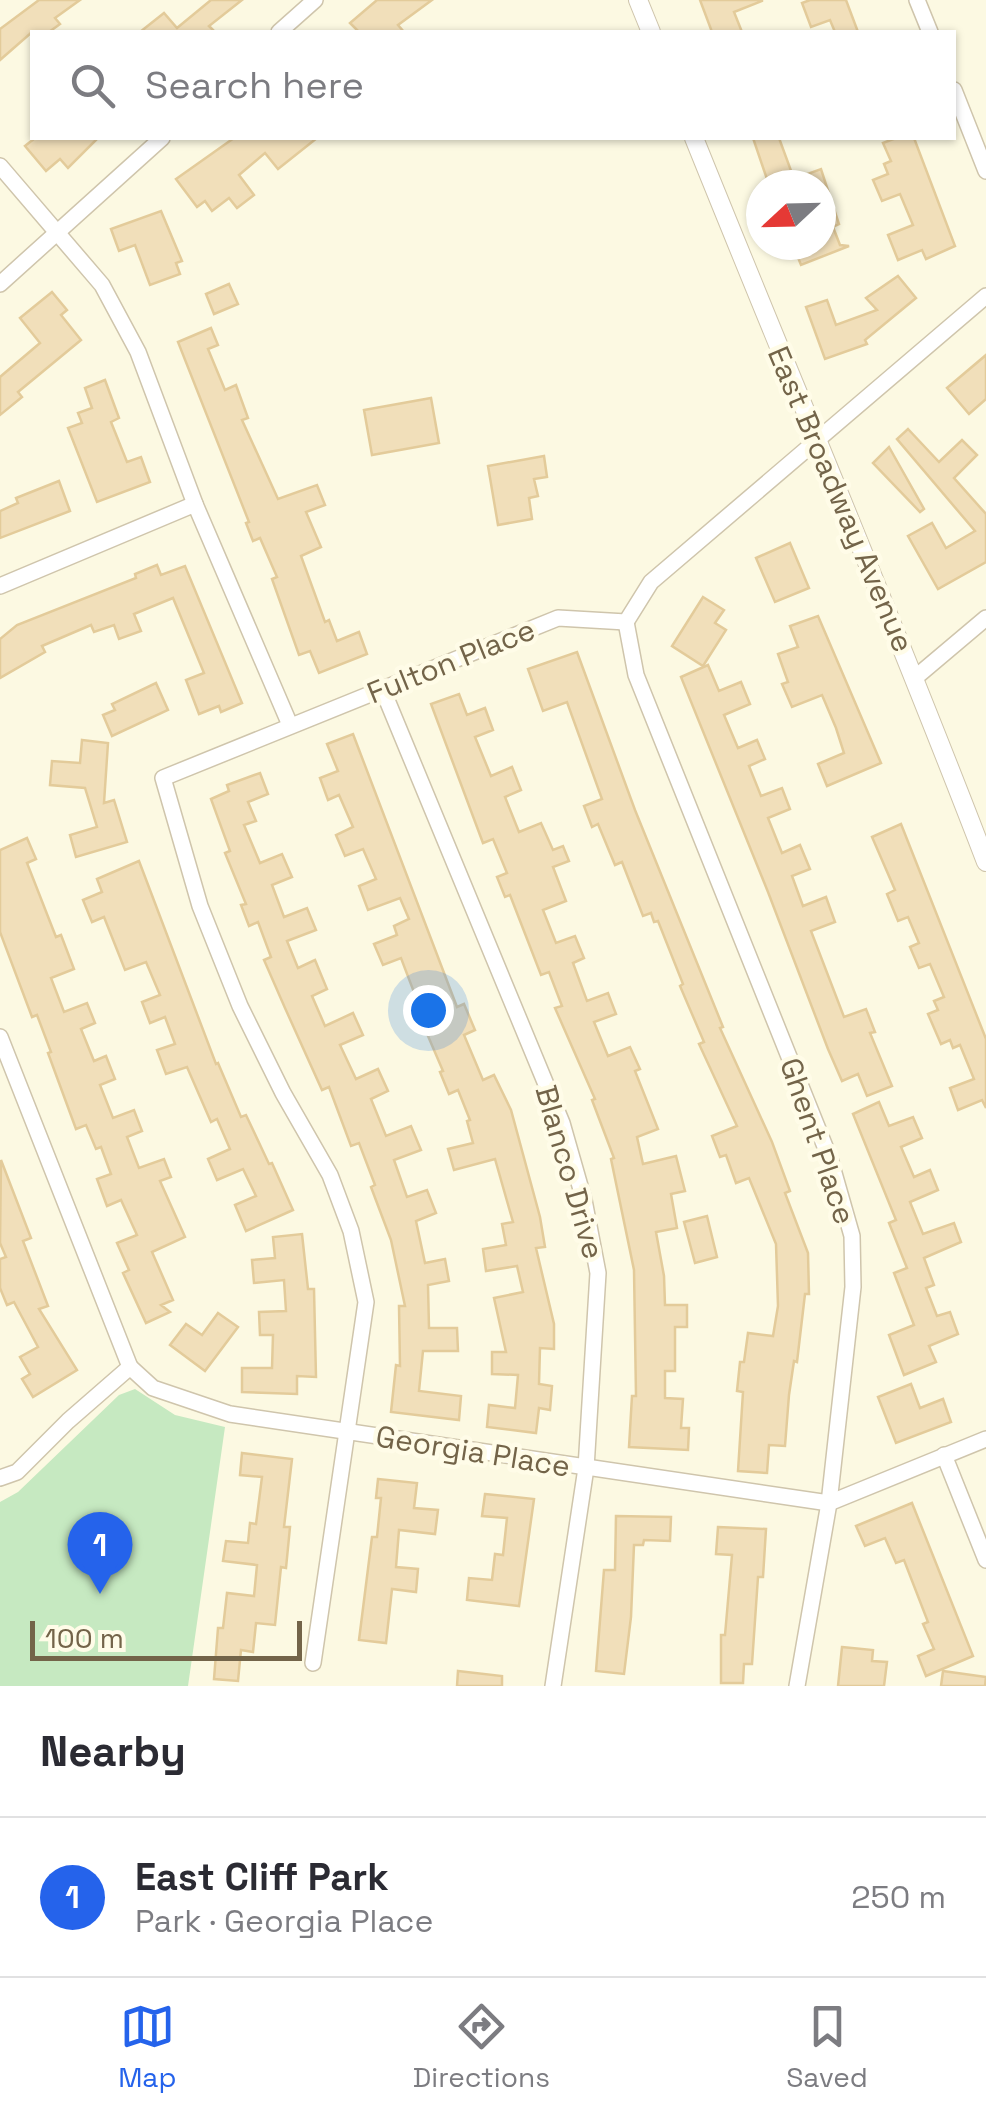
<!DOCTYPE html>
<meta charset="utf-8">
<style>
body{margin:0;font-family:"Space Grotesk",sans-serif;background:#f7f7f7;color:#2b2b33}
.compass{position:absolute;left:746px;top:170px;width:90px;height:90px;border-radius:50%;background:#fff;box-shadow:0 2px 8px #0004;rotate:248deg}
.scale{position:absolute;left:30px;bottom:25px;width:272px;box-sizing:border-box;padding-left:10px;border:5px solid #736449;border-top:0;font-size:28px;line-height:35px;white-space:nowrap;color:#736449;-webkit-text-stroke:8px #fffce8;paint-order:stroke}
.you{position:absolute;left:428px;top:1010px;width:35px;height:35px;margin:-25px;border:8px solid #fff;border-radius:50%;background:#1a73e8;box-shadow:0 0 0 15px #1a73e833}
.badge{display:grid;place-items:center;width:65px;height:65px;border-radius:50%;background:#2563eb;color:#fff;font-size:32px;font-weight:700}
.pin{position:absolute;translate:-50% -82px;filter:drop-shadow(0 2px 5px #0008)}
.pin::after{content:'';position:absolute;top:52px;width:35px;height:30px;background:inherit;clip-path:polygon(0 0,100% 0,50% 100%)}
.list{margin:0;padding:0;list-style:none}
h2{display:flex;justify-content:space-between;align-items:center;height:130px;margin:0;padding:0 40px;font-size:42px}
h2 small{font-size:32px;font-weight:400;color:#7c7c81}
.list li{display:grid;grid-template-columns:65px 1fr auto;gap:30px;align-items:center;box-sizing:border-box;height:160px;padding:0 40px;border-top:2px solid #e1e1e2}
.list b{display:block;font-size:38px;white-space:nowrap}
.list p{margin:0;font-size:32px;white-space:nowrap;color:#7c7c81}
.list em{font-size:32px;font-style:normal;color:#7c7c81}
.icon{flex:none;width:55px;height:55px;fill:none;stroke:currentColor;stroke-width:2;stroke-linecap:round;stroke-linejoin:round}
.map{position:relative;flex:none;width:986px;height:1686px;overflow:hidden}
.search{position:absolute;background:#fff;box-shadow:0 2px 8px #0004;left:30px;right:30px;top:30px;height:110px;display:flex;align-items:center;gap:25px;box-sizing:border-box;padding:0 35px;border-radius:0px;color:#7c7c81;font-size:38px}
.sheet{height:290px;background:#fff}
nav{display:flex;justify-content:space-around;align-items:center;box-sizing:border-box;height:140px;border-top:2px solid #e1e1e2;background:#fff;font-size:28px;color:#7c7c81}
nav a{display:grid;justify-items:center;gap:5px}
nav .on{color:#2563eb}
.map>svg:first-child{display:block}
.green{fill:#c6e9c1}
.building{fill:#f1dfba;stroke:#e3cb9a;stroke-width:2.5}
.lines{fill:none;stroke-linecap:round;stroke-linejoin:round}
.minor-casing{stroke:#cfc5ac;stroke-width:18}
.tertiary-casing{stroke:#cfc5ac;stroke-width:20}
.minor{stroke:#fff;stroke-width:15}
.tertiary{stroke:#fff;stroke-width:18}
.labels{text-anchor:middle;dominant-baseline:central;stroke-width:9;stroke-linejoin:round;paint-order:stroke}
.street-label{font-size:30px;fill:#736449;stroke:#fffce8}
</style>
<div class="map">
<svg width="986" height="1686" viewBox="0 0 986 1686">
<rect width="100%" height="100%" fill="#fcf9e2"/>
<!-- green -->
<polygon class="green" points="135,1389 175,1415 225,1427 188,1686 0,1686 0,1502 18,1492 119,1395"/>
<!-- building -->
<g class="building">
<polygon points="39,0 80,0 55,18 60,24 49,32 32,32 0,60 0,29"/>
<polygon points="211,0 242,0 209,26 215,32 140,32 164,13 177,28"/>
<polygon points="377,0 432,0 398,25 404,32 359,32 350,23"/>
<polygon points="700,0 762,0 762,1 734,12 742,32 712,32"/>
<polygon points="810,0 846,0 858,32 835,32 830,20 811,27 802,3"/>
<polygon points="35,138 98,138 68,168 60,159 46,171 25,146"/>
<polygon points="234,138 317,138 278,169 265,153 239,175 254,195 237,208 229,198 212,211 205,201 197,207 176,179"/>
<polygon points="753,138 779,138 794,179 821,169 839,224 833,227 840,245 849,246 801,265 793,245 821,245 821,185 769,185"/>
<polygon points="896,138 914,138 955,246 926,259 922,250 898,260 888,235 913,225 900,194 882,201 873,180 888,174 884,164 891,161 883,143"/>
<polygon points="161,211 182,261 176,263 180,274 150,285 135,245 119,251 111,229"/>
<polygon points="898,276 916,298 865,340 867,344 825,359 806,307 827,300 836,325 877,310 866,298"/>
<polygon points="229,284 238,304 214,314 206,294"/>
<polygon points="52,292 67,310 61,315 81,340 18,392 22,397 0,415 0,377 40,343 20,318"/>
<polygon points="211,328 218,345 208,349 225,390 236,385 248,418 242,420 278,499 317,485 325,505 306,512 321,547 301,556 325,622 329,620 337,641 359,632 367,654 319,673 310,651 299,655 272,579 277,577 260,538 253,541 246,523 249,522 178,342"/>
<polygon points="986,355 986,399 969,414 947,388"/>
<polygon points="105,380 119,418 111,422 127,462 141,457 150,482 97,502 68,428 82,423 78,413 92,408 85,388"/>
<polygon points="431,398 439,443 372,455 364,410"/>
<polygon points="908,429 939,462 962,440 977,455 954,478 986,514 986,562 938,589 908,536 932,523 946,548 975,531 897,439"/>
<polygon points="889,447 924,509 920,512 873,463"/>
<polygon points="544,456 547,477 534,479 538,496 529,498 532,519 498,525 488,466"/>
<polygon points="59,481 70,511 0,538 0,511 18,503 16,498"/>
<polygon points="790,543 809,588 775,602 756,558"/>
<polygon points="157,565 161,575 185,566 242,703 221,712 219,706 199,714 186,680 204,673 173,598 134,614 141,631 119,639 114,625 94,632 91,625 42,646 45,652 0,678 0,639 17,625 136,578 135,574"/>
<polygon points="703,597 724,610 715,623 726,630 703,666 672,646"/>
<polygon points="818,616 881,763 827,786 818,764 844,753 836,728 822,695 792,707 782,684 788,682 778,654 798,647 790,626"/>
<polygon points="577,652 635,810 723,1027 720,1028 772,1142 790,1191 785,1193 808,1253 809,1294 805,1294 797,1362 794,1361 789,1395 785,1446 769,1445 767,1473 738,1471 743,1392 737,1391 740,1362 744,1362 748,1333 773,1336 778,1306 776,1244 749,1178 736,1183 726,1155 720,1157 712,1136 737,1126 699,1044 704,1042 680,986 683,984 658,921 654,922 651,913 643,916 622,862 615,865 598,824 592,827 584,806 602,799 567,702 543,711 528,669"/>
<polygon points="708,665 719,691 741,682 750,704 724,715 738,748 757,740 765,759 749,766 761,796 782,788 790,809 768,818 782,853 800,845 810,869 792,876 803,906 826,897 835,922 811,931 844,1017 866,1009 875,1032 870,1033 892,1086 867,1096 858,1074 842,1081 828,1049 768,892 681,677"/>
<polygon points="156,683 168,710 112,736 103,715 115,710 112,704"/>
<polygon points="459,694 467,715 485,708 493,730 475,737 491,776 512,767 521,790 505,797 519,832 541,823 553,850 563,846 569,861 553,867 566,901 543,910 556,943 575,936 584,958 573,963 587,1001 608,993 616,1014 594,1022 608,1056 630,1047 640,1069 635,1071 658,1129 637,1137 643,1164 676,1156 685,1191 671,1194 677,1228 656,1232 664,1276 665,1305 687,1305 687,1327 675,1327 675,1371 665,1371 665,1398 683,1399 681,1428 689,1428 688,1450 629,1447 632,1396 636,1396 634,1270 611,1159 614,1158 592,1100 595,1099 555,1008 562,1006 549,972 541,975 510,895 505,897 497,877 507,873 493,839 483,843 431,704"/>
<polygon points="353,734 457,1007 464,1004 475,1030 464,1035 483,1080 494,1075 511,1110 540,1217 545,1247 536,1248 554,1324 554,1349 540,1348 539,1384 552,1386 550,1410 539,1408 536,1433 487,1427 489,1405 515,1408 518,1375 492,1374 492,1352 506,1352 494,1298 523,1292 517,1266 486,1271 483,1249 506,1245 502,1224 513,1222 495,1159 454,1170 448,1149 473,1143 467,1121 470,1120 458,1090 449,1094 440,1072 443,1071 422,1022 425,1021 401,958 383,965 374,944 397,935 394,926 409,919 400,898 368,910 359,886 376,879 363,849 345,856 336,835 353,827 339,795 328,800 320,778 338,771 327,744"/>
<polygon points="82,740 108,743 104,803 114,800 127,842 76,857 70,835 97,827 85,788 50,785 52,761 80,763"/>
<polygon points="260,773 268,794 248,802 256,821 244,825 260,863 282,854 292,877 272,885 284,917 307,908 316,930 287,941 298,968 315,960 327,989 312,996 325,1026 353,1013 363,1035 340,1045 356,1079 378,1069 388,1091 371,1099 386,1136 411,1126 421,1150 394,1160 407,1197 427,1190 436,1213 416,1221 425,1263 445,1259 449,1281 428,1285 429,1328 457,1328 458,1351 423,1351 419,1391 461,1396 459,1420 391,1412 396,1365 400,1366 399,1306 405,1306 391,1240 371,1187 375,1185 359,1143 351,1146 329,1087 322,1090 285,1008 264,960 271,957 258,922 249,926 241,905 246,904 225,853 230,851 211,799 229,791 227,785"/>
<polygon points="901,824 986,1039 986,1108 982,1100 958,1110 950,1088 974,1079 960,1045 953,1048 950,1040 941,1044 928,1014 938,1010 934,1001 944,997 930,964 919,968 910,947 919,943 908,917 898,921 887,894 895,890 872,837"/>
<polygon points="27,838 36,859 27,863 56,937 61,935 74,969 51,978 64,1012 87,1003 95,1023 81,1029 94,1061 106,1056 115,1079 100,1085 113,1118 134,1110 142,1131 127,1137 139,1168 164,1159 171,1177 160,1181 185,1237 152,1252 173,1300 161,1305 170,1312 146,1323 123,1273 129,1270 117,1243 137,1235 121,1200 107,1206 97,1179 111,1174 101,1147 96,1149 86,1125 76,1129 48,1053 51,1052 37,1015 32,1017 0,932 0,850"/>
<polygon points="139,861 216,1064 218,1063 241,1117 246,1115 269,1164 272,1163 293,1210 246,1231 235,1205 256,1196 243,1169 217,1180 208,1159 230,1149 217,1119 211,1122 187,1067 166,1074 157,1050 175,1044 165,1017 150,1023 142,1002 160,995 146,962 125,970 104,917 92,922 83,900 102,892 97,879"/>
<polygon points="879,1102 889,1126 913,1117 922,1138 901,1147 914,1177 930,1170 938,1190 910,1202 923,1234 954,1223 961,1242 924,1258 934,1285 926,1288 937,1316 950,1312 958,1334 929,1346 936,1362 904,1375 889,1335 914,1325 894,1273 907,1268 889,1223 896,1220 853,1114"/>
<polygon points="1,1160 31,1238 23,1241 48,1306 39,1309 77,1370 33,1397 22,1379 30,1374 20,1357 38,1347 14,1302 7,1305 0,1288 0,1259 6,1257 0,1243"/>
<polygon points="707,1216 717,1257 695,1263 684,1222"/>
<polygon points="302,1234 308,1289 314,1289 316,1377 297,1376 297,1394 242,1392 242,1368 272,1368 273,1335 260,1335 259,1312 286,1311 284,1280 254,1283 252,1260 275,1258 273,1237"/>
<polygon points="218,1313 238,1327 205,1371 170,1345 186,1324 202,1335"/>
<polygon points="911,1384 920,1408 943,1399 951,1422 896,1443 878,1397"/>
<polygon points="242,1453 292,1459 284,1527 290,1527 286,1568 281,1567 275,1625 256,1623 253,1652 241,1650 238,1681 214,1679 218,1628 223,1628 227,1593 254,1596 257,1565 223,1561 226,1541 248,1543 250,1523 256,1524 262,1477 240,1475"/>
<polygon points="378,1479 417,1483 414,1508 438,1510 435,1534 399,1530 396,1567 418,1569 416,1592 392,1589 386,1643 359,1640 372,1537 377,1537 381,1498 376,1498"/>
<polygon points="485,1494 534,1499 519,1606 467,1600 469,1578 492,1580 495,1554 503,1555 507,1518 482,1516"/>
<polygon points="912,1503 973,1656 926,1676 918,1656 934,1649 923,1624 928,1622 904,1560 896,1563 885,1538 865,1546 856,1526"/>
<polygon points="616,1516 671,1517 670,1541 644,1540 643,1545 634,1545 631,1617 624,1674 596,1671 604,1570 615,1570"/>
<polygon points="718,1527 766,1529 763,1577 758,1577 752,1664 744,1664 743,1683 721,1683 721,1635 725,1635 732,1555 716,1554"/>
<polygon points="842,1647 873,1650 872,1661 887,1662 884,1686 838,1686"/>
<polygon points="458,1671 502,1676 502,1686 457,1686"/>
<polygon points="943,1671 986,1677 985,1686 941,1686"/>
</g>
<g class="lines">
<!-- minor casing -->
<g class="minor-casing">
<g id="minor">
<polyline points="917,0 930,32"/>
<polyline points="279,32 315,0"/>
<polyline points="954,90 986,171"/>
<polyline points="0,166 102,285 138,352 195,504 290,725"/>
<polyline points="0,284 162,138"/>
<polyline points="0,586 195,504"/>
<polyline points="626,622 636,675 830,1159 852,1236 853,1287 829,1503 797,1686"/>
<polyline points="916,677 986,618"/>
<polyline points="382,688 562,1123 584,1200 598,1273 586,1468 553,1686"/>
<polyline points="0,1037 130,1367"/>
<polyline points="944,1455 986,1560"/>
<polyline points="0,1478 17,1472 68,1421 130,1367 153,1388 230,1414 829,1503 986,1439"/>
<polyline points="313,1663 366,1302 351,1231 330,1175 283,1093 240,1006 200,906 163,778 558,618 626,622 651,582 986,296"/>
</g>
</g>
<!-- tertiary casing -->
<g class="tertiary-casing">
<g id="tertiary">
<polyline points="638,0 651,32"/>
<path d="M694,138C791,379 893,619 986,862"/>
</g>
</g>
<!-- minor -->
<use href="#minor" class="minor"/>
<!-- tertiary -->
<use href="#tertiary" class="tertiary"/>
</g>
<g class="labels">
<!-- street labels -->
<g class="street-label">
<text transform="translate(841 499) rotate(67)">East Broadway Avenue</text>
<text transform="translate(451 661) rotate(-22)">Fulton Place</text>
<text transform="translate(818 1141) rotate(71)">Ghent Place</text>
<text transform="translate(570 1172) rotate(74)">Blanco Drive</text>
<text transform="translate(473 1451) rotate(9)">Georgia Place</text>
</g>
</g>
</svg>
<svg class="compass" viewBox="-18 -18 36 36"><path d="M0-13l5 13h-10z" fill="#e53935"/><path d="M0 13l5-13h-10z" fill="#7c7c81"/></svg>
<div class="scale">100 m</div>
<div class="you"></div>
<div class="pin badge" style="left:100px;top:1594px">1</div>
<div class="search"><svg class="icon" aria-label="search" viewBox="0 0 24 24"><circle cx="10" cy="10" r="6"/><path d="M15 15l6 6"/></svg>Search here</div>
</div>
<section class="sheet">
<h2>Nearby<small></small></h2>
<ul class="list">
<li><span class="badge">1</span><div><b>East Cliff Park</b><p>Park · Georgia Place</p></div><em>250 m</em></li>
</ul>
</section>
<nav>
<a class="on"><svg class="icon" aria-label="map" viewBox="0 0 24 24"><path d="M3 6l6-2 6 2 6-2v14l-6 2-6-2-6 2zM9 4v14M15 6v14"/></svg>Map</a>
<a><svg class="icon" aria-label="directions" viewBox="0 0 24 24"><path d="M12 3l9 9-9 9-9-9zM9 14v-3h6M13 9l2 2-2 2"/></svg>Directions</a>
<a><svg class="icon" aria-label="saved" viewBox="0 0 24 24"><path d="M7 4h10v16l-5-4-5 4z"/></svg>Saved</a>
</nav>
